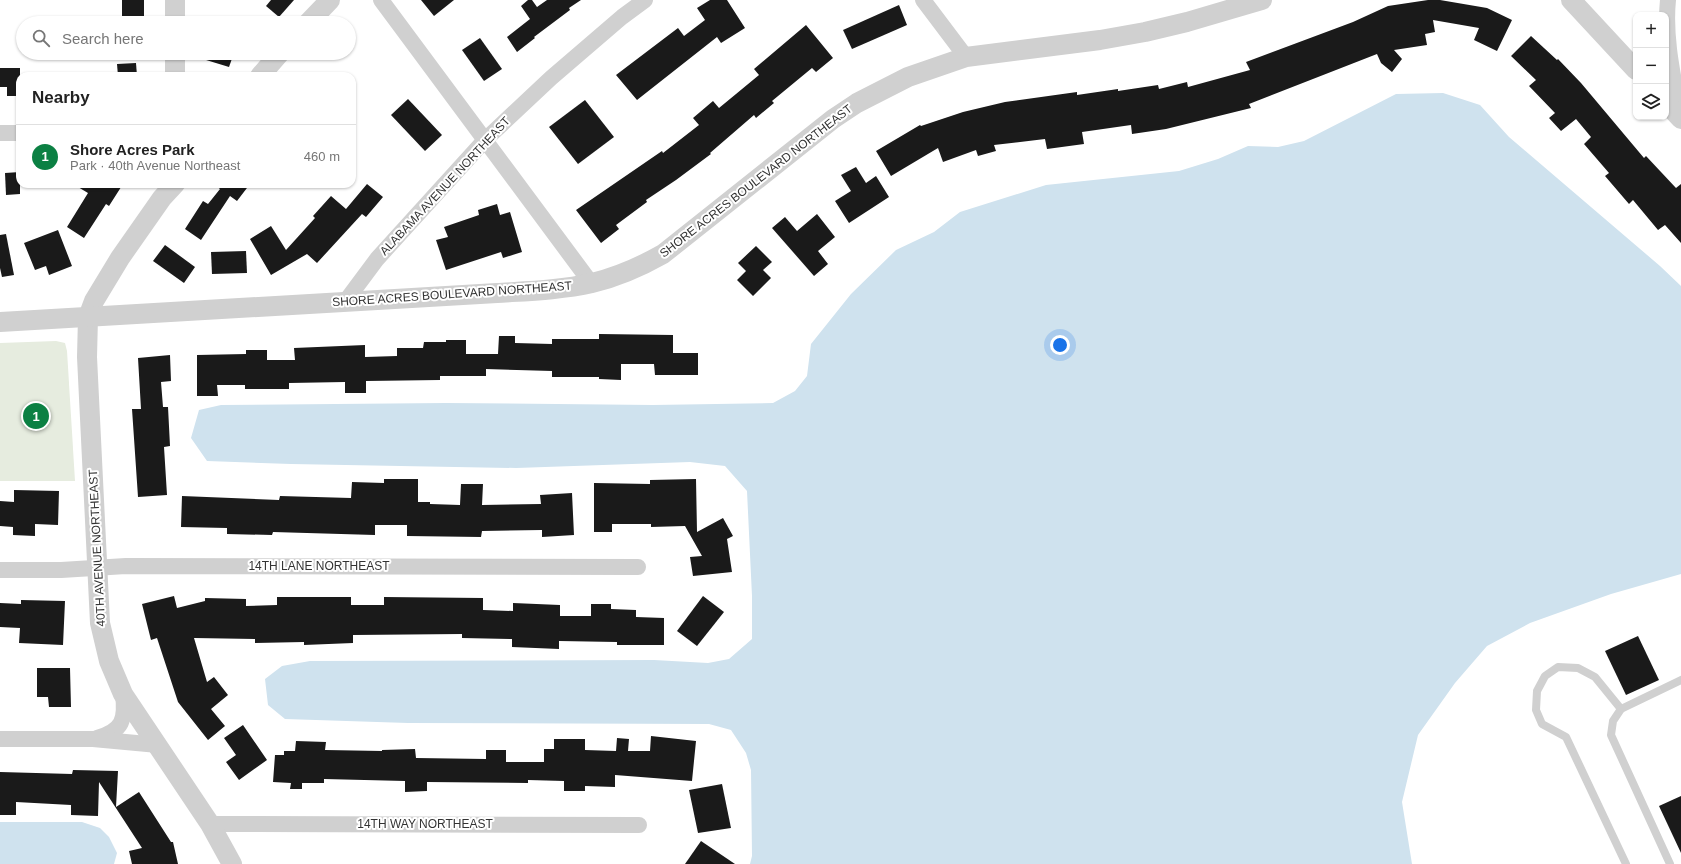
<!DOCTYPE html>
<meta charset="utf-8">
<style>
body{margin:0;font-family:Helvetica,sans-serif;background:#f6f6f6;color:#222}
.controls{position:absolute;right:12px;top:12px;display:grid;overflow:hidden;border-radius:8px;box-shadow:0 1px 3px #0004}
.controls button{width:36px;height:36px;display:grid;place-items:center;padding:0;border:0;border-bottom:1px solid #e0e0e0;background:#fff;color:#222;font:20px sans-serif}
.you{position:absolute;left:1060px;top:345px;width:14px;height:14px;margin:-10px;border:3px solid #fff;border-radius:50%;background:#1a73e8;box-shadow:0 0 0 6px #1a73e833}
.badge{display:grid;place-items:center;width:26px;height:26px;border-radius:50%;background:#0b8043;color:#fff;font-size:13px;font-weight:700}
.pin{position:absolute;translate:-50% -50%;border:2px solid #fff;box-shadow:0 1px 4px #0006}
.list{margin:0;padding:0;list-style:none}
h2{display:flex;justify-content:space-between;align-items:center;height:52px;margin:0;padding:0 16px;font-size:17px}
h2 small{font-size:13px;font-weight:400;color:#767676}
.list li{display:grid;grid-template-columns:26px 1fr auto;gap:12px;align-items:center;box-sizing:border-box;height:64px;padding:0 16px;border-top:1px solid #e0e0e0}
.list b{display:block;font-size:15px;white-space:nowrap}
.list p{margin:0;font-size:13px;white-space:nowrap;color:#767676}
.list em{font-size:13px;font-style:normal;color:#767676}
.icon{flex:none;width:22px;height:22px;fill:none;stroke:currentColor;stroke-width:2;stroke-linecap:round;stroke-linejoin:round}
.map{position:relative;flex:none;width:1681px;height:864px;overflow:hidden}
.search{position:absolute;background:#fff;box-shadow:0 1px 3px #0004;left:16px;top:16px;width:340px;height:44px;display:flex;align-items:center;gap:10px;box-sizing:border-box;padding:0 14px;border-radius:22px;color:#767676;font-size:15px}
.panel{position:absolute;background:#fff;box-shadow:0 1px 3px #0004;left:16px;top:72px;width:340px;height:116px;border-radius:12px}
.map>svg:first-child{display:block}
.green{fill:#e6ecdf}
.water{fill:#cfe2ee}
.building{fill:#1a1a1a}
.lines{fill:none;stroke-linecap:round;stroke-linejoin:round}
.service{stroke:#d0d0d0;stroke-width:8}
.minor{stroke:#d0d0d0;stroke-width:16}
.tertiary{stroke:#d0d0d0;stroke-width:20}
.labels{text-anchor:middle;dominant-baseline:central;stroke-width:4;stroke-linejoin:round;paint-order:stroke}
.street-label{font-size:12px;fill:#333;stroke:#fff}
</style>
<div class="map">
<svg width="1681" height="864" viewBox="0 0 1681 864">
<rect width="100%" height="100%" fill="#fff"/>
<!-- green -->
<polygon class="green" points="56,341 65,343 67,351 75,481 0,481 0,343"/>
<!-- water -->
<g class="water">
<polygon points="1443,93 1480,105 1509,137 1660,266 1681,286 1681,574 1611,594 1530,623 1487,646 1455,683 1418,735 1402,802 1412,864 750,864 752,856 751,770 746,753 731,730 709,724 408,723 285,719 268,705 265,679 282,666 310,661 654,660 708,663 729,659 752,639 752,596 747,491 725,466 690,462 516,468 291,464 207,461 191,438 199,410 221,405 446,403 653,405 773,403 795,391 807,376 811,344 851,294 896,250 934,232 960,212 1046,185 1179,171 1218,159 1248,146 1278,147 1304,141 1396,94"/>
<polygon points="0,822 82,822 100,828 109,837 117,853 114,864 0,864"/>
</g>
<!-- building -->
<g class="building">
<rect x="122" y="0" width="22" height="17"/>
<polygon points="271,0 294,0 279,17 266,6"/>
<polygon points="421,0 454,0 434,16"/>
<polygon points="528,0 532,0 537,7 547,0 581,0 569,8 570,10 534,37 535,38 517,52 507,37 530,19 521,6"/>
<polygon points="710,0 727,0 745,28 721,43 717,37 637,100 616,75 678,28 684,36 705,20 697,8"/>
<polygon points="1428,0 1440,0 1487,8 1512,20 1497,51 1474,40 1479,28 1433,20 1435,32 1425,34 1427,45 1394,50 1402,59 1392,72 1381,63 1377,54 1249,104 1251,108 1166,129 1132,134 1131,125 1082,132 1084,144 1047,149 1045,139 994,145 996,151 978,156 976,150 943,162 938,148 891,176 876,151 920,125 921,126 963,112 1005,102 1077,92 1077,95 1118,89 1118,91 1158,85 1159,89 1187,82 1188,87 1250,70 1246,62 1353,22 1388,6"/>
<polygon points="899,5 907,25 852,49 843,30"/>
<polygon points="806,25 833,58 816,72 812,68 772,101 774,103 756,118 754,115 710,153 711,154 676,180 646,200 647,202 616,225 619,229 601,243 576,210 662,151 663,153 699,125 693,118 713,101 719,108 736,94 759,75 754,69"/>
<polygon points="1531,36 1557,60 1558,59 1581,83 1644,158 1646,156 1676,188 1681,184 1681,243 1665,225 1658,230 1633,200 1629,204 1605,176 1609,173 1584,144 1591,137 1576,119 1561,131 1549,118 1555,113 1529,86 1536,80 1511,56"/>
<polygon points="480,38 502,69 484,81 462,50"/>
<polygon points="194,53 234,53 229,67 193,56"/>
<polygon points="136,63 137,76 118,76 117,64"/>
<polygon points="0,68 20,68 20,96 7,96 7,87 0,87"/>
<polygon points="408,99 442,135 425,151 391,115"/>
<polygon points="585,100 614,137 578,164 549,127"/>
<polygon points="856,167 866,183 876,176 889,197 849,223 835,201 851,191 841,175"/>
<polygon points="20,172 20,194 6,195 5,173"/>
<polygon points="73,184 123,184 109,206 106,204 84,238 67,227 88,193"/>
<polygon points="214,184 250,184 237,201 230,196 201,240 185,229 203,201 208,204 220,189"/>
<polygon points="367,184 383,197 366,217 362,214 317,263 307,254 271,275 250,239 271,226 286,250 315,218 313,216 331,196 346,209"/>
<polygon points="497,204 500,215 510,212 522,252 503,258 501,252 446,270 436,240 448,237 444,227 479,215 478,210"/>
<polygon points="817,214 835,237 818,251 828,264 814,276 772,228 785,217 797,231"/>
<polygon points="58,230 72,266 49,275 46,266 35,270 24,243"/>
<polygon points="6,234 14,275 2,277 0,268 0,235"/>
<polygon points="165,245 195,267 184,283 153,261"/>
<polygon points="756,246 772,262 763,270 771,278 753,296 737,280 746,271 738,263"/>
<polygon points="246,251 247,273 212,274 211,252"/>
<polygon points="599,334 673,335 673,353 698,353 698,375 655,375 654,364 621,364 621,380 599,379 599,377 552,377 552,371 486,369 486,376 440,376 440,380 366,381 366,393 345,393 345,382 289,383 289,389 245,389 245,385 217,385 218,396 197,396 197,355 246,354 246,350 267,350 267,360 295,360 294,348 365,345 365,357 397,356 397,348 423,348 424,342 446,342 446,340 466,340 466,354 498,354 499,336 515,336 515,343 552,344 552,339 599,339"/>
<polygon points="170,355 171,381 161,382 163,407 168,407 170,446 164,447 167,495 138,497 132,409 141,409 138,358"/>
<polygon points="384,479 418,479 418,502 430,502 430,504 460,505 461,484 483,484 482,505 541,504 540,495 572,493 574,535 542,537 542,530 482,531 481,537 407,536 407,525 375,525 375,535 273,532 272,535 227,534 227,528 181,527 182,496 279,500 280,496 351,498 352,482 384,483"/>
<polygon points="696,479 697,532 723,518 733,536 727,539 732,572 693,576 690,557 702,556 685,526 651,527 651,524 612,524 612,532 594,532 594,483 650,484 650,480"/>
<polygon points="14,490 59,491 58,525 35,524 35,536 13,535 13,527 0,526 0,501 14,502"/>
<polygon points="174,596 177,608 205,601 205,598 246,599 246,606 277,605 277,597 351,597 351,605 384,605 384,597 483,598 483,610 513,611 513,603 560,605 560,616 591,616 591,604 611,604 611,609 636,610 636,617 664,618 664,645 617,645 617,642 559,641 559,649 512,647 512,639 462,638 462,634 353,635 353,643 304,645 304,642 255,643 255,639 194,638 207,682 214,677 228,695 211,709 225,726 208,740 178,702 157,638 151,640 142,604"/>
<polygon points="703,596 724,612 697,646 677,631"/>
<polygon points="21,600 65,601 63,645 19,643 20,628 0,627 0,603 21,604"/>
<polygon points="1638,636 1659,680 1626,695 1605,651"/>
<polygon points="37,668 70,668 71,707 49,707 48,697 37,697"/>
<polygon points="243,725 267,760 239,780 226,762 236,755 224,738"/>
<polygon points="651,736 696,741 692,781 615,775 615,787 585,786 585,791 564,791 564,781 528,780 528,783 427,782 427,791 405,792 405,781 324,779 324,783 302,783 302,789 290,789 291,783 273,782 275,755 284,755 284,751 295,751 296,741 326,742 325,750 382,751 382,750 415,749 416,758 486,759 486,750 506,750 506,762 544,762 544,749 554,749 554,739 585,739 585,750 616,751 617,738 629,739 628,751 650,751"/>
<polygon points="73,770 118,771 116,807 139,792 171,842 173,842 178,864 132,864 129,851 142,848 99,782 98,816 71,815 71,805 16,802 16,815 0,815 0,772 72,774"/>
<polygon points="722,784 731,828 698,833 689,790"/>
<polygon points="1681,796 1681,853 1659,806"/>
<polygon points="701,841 735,864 685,864"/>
</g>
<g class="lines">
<!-- service -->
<g class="service">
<polyline points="1621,709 1595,677 1578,668 1558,667 1545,676 1537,691 1536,710 1542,724 1566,737 1626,864"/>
<polyline points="1670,864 1611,735 1613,721 1621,709 1681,680"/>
</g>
<!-- minor -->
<g class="minor">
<polyline points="381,0 591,283"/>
<polyline points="923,0 966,57"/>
<path d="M1668,0C1664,39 1674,80 1681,119"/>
<polyline points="0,133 20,133"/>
<polyline points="345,302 377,259 485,140 551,78 622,17 645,0"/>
<polyline points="0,570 61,570 126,566 638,567"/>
<path d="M97,738C123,731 126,719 123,694"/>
<polyline points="0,739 93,739 158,745"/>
<polyline points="210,824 639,825"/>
</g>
<!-- tertiary -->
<g class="tertiary">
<polyline points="1571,0 1636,70"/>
<polyline points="175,23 175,0"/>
<polyline points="308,23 330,0"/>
<polyline points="175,76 175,53"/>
<polyline points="260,76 280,53"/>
<polyline points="1666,103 1681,119"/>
<polyline points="175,184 162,198 120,258 94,301 88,317 87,357 100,623 109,661 123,694 210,824 232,864"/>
<path d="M0,322L497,293C528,291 561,290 592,283C617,277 640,267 663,254L833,119L857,103L908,77L966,57L1100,40L1145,32L1187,22L1262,0"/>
</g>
</g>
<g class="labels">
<!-- street labels -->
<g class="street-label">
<text transform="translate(756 181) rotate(-38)">SHORE ACRES BOULEVARD NORTHEAST</text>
<text transform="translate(445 186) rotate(-47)">ALABAMA AVENUE NORTHEAST</text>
<text transform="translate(452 294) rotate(-4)">SHORE ACRES BOULEVARD NORTHEAST</text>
<text transform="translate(97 548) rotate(-93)">40TH AVENUE NORTHEAST</text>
<text x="319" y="566">14TH LANE NORTHEAST</text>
<text x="425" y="824">14TH WAY NORTHEAST</text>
</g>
</g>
</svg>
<div class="controls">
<button>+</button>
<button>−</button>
<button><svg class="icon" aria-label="layers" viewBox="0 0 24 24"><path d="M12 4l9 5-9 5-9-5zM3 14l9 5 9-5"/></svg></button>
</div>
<div class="you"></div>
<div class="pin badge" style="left:36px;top:416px">1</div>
<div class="search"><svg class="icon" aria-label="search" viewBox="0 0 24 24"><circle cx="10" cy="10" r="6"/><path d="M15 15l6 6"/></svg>Search here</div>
<section class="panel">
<h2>Nearby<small></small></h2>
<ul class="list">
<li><span class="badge">1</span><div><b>Shore Acres Park</b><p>Park · 40th Avenue Northeast</p></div><em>460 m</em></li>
</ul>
</section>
</div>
